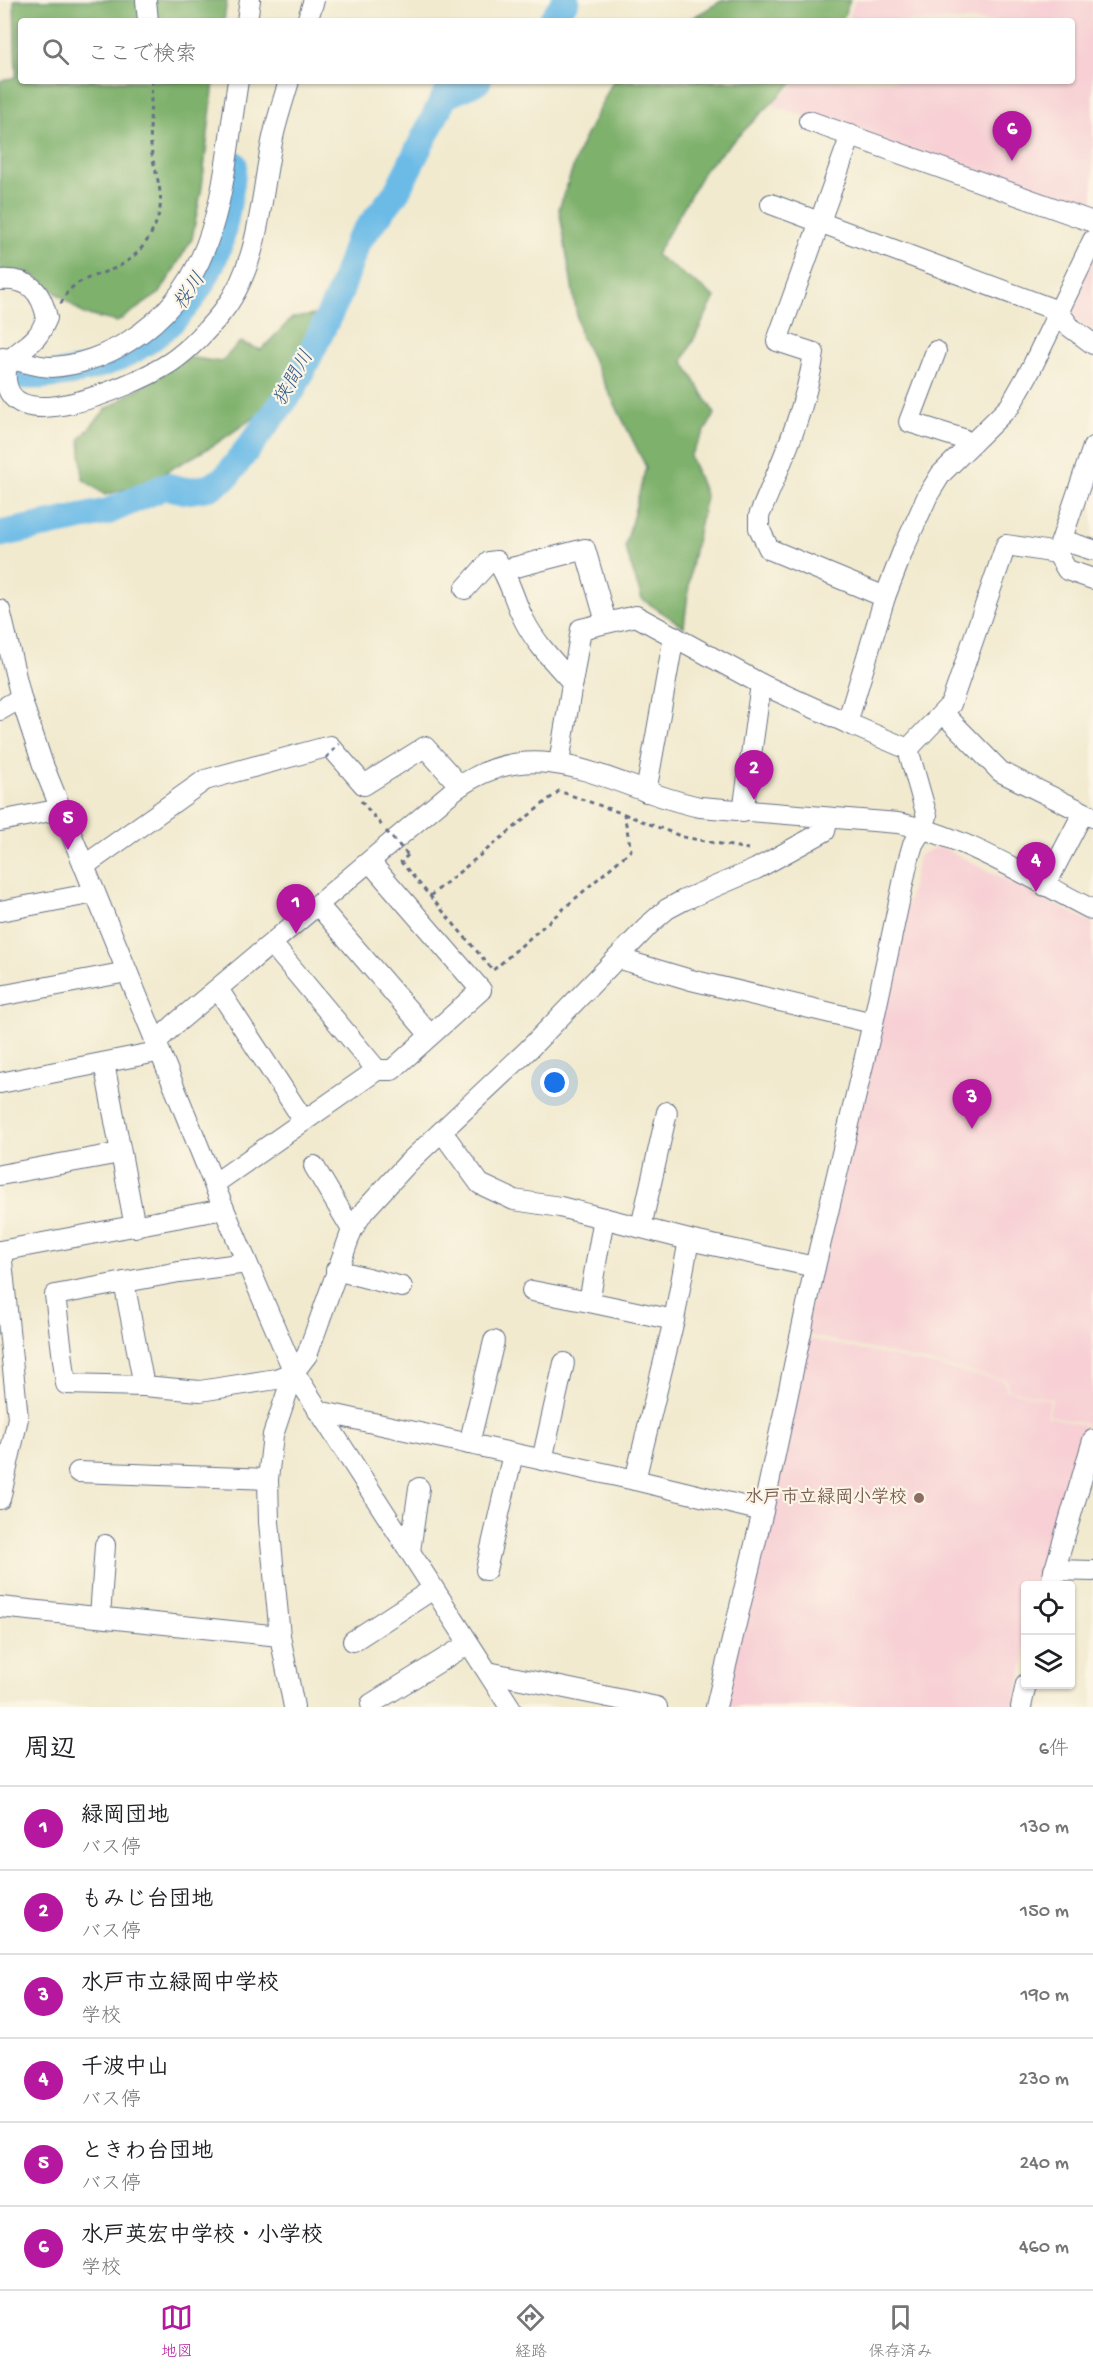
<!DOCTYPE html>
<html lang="ja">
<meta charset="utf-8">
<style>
body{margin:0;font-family:"Gochi Hand","Klee One",sans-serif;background:#f2f2f2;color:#202124}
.controls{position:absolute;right:18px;bottom:18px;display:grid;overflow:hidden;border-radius:6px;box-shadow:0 2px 4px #0004}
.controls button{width:54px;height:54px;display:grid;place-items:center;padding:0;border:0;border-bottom:2px solid #e0e0e0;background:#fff;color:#202124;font:30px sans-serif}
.you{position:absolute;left:555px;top:1083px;width:21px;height:21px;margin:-15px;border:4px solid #fff;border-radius:50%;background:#1a73e8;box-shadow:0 0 0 9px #1a73e833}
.badge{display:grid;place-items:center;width:39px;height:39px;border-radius:50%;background:#b5179e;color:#fff;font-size:20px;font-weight:700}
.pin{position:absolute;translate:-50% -50px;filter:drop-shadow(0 2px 3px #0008)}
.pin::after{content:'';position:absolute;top:32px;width:21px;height:18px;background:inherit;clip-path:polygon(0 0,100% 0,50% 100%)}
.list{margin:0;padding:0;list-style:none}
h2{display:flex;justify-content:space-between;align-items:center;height:78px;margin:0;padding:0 24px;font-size:26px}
h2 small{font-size:20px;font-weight:400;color:#757577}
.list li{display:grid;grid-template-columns:39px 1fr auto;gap:18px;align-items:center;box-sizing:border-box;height:84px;padding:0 24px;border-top:2px solid #e0e0e0}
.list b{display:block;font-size:22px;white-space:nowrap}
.list p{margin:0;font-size:20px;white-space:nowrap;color:#757577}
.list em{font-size:20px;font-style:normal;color:#757577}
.icon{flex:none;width:33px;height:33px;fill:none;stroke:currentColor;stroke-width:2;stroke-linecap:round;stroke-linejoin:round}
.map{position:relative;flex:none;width:1093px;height:1707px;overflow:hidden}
.search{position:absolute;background:#fff;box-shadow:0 2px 4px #0004;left:18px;right:18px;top:18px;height:66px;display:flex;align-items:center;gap:15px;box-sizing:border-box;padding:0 21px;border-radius:6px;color:#757577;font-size:22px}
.sheet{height:582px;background:#fff}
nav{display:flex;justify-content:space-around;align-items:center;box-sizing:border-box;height:84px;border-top:2px solid #e0e0e0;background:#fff;font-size:16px;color:#757577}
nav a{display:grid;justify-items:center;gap:3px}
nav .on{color:#b5179e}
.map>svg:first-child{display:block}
.built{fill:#f7cfd4}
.forest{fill:#7eb16c;stroke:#4c7065;stroke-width:1.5}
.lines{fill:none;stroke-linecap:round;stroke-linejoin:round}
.river{stroke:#6cbbe7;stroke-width:27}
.minor-casing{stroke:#667086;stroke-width:22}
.path{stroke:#667086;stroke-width:3;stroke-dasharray:4.5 4.5;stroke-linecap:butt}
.minor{stroke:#fff;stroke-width:20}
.path-bridge{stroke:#667086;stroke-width:3;stroke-dasharray:4.5 4.5;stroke-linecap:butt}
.education-dot{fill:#8d6e63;stroke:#fcf5e5;stroke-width:2}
.labels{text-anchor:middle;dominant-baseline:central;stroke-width:4.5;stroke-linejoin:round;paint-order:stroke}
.education-label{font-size:18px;font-weight:bold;fill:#785e54;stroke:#fcf5e5;text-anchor:end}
.water-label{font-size:20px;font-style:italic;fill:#335987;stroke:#fcf5e5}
</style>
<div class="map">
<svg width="1093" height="1707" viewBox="0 0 1093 1707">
<rect width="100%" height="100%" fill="#fcf5e5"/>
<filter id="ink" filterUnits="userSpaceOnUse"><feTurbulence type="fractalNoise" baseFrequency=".0167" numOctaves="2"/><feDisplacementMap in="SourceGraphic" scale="12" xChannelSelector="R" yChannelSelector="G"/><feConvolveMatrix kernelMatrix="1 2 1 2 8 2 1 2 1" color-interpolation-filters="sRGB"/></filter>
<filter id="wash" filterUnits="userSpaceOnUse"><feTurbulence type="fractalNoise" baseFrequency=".008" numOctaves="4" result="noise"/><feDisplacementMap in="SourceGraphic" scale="24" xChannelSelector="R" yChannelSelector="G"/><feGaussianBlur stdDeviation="1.35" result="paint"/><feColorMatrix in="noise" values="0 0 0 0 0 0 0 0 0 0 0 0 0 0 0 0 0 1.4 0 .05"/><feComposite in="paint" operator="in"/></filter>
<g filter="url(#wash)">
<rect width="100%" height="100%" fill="#f1eacf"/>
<!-- built -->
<g class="built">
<polygon points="855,0 1093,0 1093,217 773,105 798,81 1072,81 1072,21 848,21"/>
<polygon points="1093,256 1093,333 1071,316 1069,307"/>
<polygon points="934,848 943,848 1093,923 1093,1417 1091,1425 1049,1415 1052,1399 1008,1389 1007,1380 804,1334 919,855"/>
<polygon points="802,1337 1005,1381 1006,1390 1050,1400 1047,1416 1090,1427 1044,1585 1026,1586 1025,1659 1014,1707 846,1707 829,1703 828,1707 723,1707"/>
</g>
<!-- forest -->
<g class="forest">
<polygon points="14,0 227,0 224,21 21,21 21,81 214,81 202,187 192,239 160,293 117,322 84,314 30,273 0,270 0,81 16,77"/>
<polygon points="723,0 850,0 842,21 687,21"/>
<polygon points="613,81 794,81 706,168 656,255 715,297 683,361 715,414 690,456 706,497 692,560 684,627 642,599 625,547 646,467 580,334 559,209 580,147"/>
<polygon points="315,315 278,401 214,445 146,483 105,495 83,479 80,439 106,409 188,357 221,362 240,342 261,350 292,318"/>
</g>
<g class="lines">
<!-- river -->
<g class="river">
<polyline points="551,21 566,0"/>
<path d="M0,374C96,386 187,341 219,245C227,219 230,191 234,164"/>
<polyline points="0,534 107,512 166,486 187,491 211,487 227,476 293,389 340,293 357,242 396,193 445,96 478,81"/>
</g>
</g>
</g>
<g filter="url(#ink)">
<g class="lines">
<!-- minor casing -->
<g class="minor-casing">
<g id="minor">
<polyline points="146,0 148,21"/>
<polyline points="247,21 250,0"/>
<polyline points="307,21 314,0"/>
<polyline points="809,121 1093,222"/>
<path d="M851,135L777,341L814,353C805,412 782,461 759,516V528L769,549L885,597"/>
<polyline points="771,204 1058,311 1070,327 1093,344"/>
<path d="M0,280C30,278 41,291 47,318C44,324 42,330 38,335C28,349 10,352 6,371C0,446 136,383 163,367C186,354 206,332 223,311C262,260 260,193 274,133C278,116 284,98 289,81"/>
<polyline points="936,351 909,422 963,439 967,447"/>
<path d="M2,358C18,359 35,367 51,367C78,366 107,355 129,341C223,282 222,179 238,81"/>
<polyline points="1093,447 1057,553 1067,570 1093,579"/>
<polyline points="1062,540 1093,550"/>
<polyline points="504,570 585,549 606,622"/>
<path d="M465,589L489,562L497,561C510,579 514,601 524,620C536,644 555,663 573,683"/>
<polyline points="0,610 21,698 43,765 224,1209 294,1372 510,1707"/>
<polyline points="0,710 21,698"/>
<polyline points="943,713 1001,772 1093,817"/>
<polyline points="908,749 951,704 1006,545 1057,553"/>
<polyline points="559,763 581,629 636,616 761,684 847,723"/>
<polyline points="646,792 674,636"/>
<polyline points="743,812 761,684"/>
<polyline points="0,821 61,809"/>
<polyline points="84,866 205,780 330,746 364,785 425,747 460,786"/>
<polyline points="1045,886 1083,813"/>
<polyline points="318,905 430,1035"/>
<polyline points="0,911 95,893"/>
<polyline points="272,944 377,1070"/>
<polyline points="617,958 691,980 873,1023"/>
<polyline points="218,989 304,1121"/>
<polyline points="0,996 127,972"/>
<polyline points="104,1063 135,1227"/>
<path d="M0,1083L152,1053L157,1041L174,1025L453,791C540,726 611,789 700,807L898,823C964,835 1033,880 1093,910"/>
<polyline points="442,1132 480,1184 514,1200 560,1207 689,1240 815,1267"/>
<polyline points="314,1166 352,1230"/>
<polyline points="0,1175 120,1153"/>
<polyline points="214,1184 377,1070 392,1070 481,990 370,862"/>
<polyline points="604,1218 589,1302 674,1320"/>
<polyline points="641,1227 667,1112"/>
<polyline points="0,1251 224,1209"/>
<polyline points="247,1263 179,1272 55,1295 66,1384 144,1386 200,1391 276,1379 294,1372"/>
<polyline points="336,1270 402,1287"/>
<polyline points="124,1282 144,1386"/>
<polyline points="532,1291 589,1302"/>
<polyline points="318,1411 635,1480 763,1511"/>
<polyline points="469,1444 494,1341"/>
<polyline points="542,1460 564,1363"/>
<polyline points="78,1472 268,1479"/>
<polyline points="635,1480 674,1320 689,1240"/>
<polyline points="0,1499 18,1418 1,1251"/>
<polyline points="410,1551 419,1488"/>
<polyline points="486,1570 513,1454"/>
<polyline points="1054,1570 1093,1571"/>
<polyline points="1050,1586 1093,1440"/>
<polyline points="0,1607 280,1636"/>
<polyline points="100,1617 105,1545"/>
<polyline points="353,1641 433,1589"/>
<polyline points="488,1672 657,1707"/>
<polyline points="371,1704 468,1644"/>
<polyline points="294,1707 280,1636 269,1522 268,1479 273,1435 294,1372 307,1355 352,1230 364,1211 408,1163 528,1050 652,922 667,909 684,900 756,869 825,831 828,818"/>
<polyline points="716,1707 763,1511 815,1267 873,1023 907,865 913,844 923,828 927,816 908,749 847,723 885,597 904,548 928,495 941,474 1010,406 1031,369 1093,240"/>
<polyline points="1021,1707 1026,1684"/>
</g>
</g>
<!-- path -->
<g class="path">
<path d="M61,304C70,279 93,278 115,268C138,258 153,237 159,213C165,190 152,168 151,145C149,124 151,102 152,81"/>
<polyline points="361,801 384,828"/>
<polyline points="624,814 683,837 748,849"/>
<polyline points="408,855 401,862 492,969"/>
<polyline points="430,896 559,791 624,814 631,850 491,972"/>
</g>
<!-- minor -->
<use href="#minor" class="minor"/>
<!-- path-bridge -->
<g class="path-bridge">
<polyline points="326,758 339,744"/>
<polyline points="386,831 408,855"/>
</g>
</g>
</g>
<!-- markers -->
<circle class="education-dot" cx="919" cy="1498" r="6"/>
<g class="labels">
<!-- education labels -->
<g class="education-label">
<text x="907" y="1498">水戸市立緑岡小学校</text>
</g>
<!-- water labels -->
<g class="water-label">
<text transform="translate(191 292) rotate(-55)">桜川</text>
<text transform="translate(295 379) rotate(-60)">狭間川</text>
</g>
</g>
</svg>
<div class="controls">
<button><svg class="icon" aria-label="locate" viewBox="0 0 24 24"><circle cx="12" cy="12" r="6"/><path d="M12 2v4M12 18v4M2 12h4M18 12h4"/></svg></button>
<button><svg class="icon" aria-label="layers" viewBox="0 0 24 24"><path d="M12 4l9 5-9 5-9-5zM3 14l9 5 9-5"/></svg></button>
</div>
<div class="you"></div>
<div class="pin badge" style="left:296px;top:934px">1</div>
<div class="pin badge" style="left:754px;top:800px">2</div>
<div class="pin badge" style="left:972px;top:1129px">3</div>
<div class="pin badge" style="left:1036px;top:892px">4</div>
<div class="pin badge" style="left:68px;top:850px">5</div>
<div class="pin badge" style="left:1012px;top:161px">6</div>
<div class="search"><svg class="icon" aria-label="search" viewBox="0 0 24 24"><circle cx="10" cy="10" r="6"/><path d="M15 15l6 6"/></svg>ここで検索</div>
</div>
<section class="sheet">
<h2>周辺<small>6件</small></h2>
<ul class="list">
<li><span class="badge">1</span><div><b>緑岡団地</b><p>バス停</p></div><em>130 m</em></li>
<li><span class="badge">2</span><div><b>もみじ台団地</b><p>バス停</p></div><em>150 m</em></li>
<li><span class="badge">3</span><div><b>水戸市立緑岡中学校</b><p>学校</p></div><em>190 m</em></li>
<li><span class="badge">4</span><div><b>千波中山</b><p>バス停</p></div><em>230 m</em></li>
<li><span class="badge">5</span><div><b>ときわ台団地</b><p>バス停</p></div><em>240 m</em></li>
<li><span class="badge">6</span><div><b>水戸英宏中学校・小学校</b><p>学校</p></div><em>460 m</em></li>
</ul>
</section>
<nav>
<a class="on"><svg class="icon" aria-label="map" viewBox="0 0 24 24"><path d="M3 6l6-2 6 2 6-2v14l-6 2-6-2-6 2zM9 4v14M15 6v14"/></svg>地図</a>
<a><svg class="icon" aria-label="directions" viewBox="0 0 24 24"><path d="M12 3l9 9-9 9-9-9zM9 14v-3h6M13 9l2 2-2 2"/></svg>経路</a>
<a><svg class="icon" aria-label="saved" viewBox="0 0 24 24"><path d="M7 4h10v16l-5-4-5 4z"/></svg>保存済み</a>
</nav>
